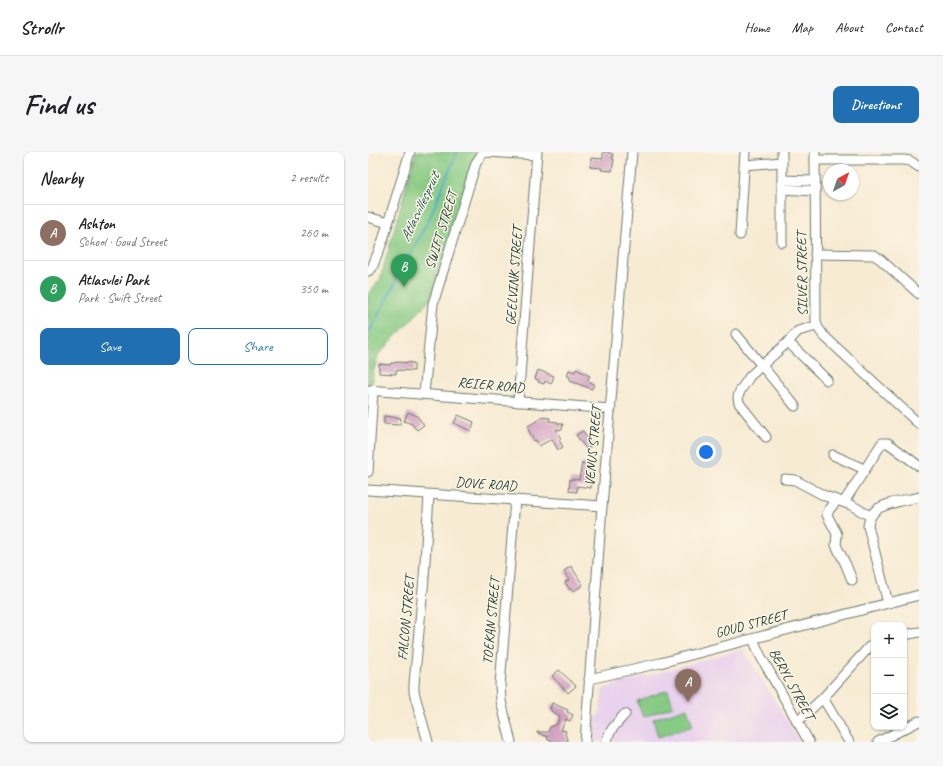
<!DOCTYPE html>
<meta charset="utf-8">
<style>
body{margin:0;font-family:Caveat,sans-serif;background:#f6f6f6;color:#202124}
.controls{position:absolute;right:12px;bottom:12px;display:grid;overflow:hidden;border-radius:8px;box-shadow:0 1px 3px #0004}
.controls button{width:36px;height:36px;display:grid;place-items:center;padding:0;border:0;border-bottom:1px solid #e0e0e0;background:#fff;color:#202124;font:20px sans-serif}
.compass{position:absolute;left:455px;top:12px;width:36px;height:36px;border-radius:50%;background:#fff;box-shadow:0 1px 3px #0004;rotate:40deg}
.you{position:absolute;left:338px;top:300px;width:14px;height:14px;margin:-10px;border:3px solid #fff;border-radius:50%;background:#1a73e8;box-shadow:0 0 0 6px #1a73e833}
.badge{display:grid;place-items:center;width:26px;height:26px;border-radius:50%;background:#1f6fb2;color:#fff;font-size:13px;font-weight:700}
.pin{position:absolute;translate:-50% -33px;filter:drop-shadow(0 1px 2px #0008)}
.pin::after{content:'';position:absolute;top:21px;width:14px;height:12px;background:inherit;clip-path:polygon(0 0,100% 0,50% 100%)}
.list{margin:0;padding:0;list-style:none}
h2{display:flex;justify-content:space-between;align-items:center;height:52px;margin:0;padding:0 16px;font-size:17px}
h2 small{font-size:13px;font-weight:400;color:#757577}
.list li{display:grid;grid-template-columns:26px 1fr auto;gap:12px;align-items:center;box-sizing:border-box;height:56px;padding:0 16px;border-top:1px solid #e0e0e0}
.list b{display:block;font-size:15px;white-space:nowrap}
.list p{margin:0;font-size:13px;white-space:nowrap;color:#757577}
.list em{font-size:13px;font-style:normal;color:#757577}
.actions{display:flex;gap:8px;padding:12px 16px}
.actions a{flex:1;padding:9px 0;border:1px solid #1f6fb2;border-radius:8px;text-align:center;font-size:14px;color:#1f6fb2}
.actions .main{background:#1f6fb2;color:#fff}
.icon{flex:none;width:22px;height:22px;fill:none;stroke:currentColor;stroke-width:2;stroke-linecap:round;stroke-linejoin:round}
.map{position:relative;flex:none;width:551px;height:590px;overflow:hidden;border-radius:8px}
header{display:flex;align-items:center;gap:24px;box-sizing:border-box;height:56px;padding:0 20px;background:#fff;border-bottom:1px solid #e0e0e0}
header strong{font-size:19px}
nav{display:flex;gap:22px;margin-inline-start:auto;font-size:14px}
.intro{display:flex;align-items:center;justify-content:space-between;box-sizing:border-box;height:96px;padding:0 24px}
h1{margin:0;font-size:28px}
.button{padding:10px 18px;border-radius:8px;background:#1f6fb2;color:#fff;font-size:14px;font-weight:700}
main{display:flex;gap:24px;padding:0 24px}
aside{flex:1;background:#fff;border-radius:8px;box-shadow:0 1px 3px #0004}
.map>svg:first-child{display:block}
.built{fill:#e9d2ed}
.green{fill:#87ca83;stroke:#53845c}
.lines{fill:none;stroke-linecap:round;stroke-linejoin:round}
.stream{stroke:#4ba6c9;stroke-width:2}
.building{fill:#d0a1c2}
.minor-casing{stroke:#6b7a6c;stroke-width:11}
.minor{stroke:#fff;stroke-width:9}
.labels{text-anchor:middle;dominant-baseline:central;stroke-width:3;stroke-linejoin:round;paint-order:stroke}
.street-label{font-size:14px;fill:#1f3d34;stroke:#fcf5e5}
.water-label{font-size:15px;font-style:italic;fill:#2c5c61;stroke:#fcf5e5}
</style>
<header>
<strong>Strollr</strong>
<nav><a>Home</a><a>Map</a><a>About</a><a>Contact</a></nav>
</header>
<div class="intro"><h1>Find us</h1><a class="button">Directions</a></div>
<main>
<aside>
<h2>Nearby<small>2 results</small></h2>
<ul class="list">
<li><span class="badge" style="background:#8d6e63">A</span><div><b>Ashton</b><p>School · Goud Street</p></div><em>260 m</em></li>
<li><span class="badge" style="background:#2e9e5b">B</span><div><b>Atlasvlei Park</b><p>Park · Swift Street</p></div><em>350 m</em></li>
</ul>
<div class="actions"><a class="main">Save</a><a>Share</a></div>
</aside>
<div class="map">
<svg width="551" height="590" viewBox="0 0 551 590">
<rect width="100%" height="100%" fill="#fcf5e5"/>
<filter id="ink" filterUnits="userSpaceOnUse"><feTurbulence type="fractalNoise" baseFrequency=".025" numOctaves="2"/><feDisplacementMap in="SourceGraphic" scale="8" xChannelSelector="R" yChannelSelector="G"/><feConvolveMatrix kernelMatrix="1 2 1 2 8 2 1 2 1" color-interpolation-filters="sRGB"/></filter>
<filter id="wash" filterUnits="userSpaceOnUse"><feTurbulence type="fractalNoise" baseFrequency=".012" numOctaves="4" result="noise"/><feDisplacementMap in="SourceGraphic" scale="16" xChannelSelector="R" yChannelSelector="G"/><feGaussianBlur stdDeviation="0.9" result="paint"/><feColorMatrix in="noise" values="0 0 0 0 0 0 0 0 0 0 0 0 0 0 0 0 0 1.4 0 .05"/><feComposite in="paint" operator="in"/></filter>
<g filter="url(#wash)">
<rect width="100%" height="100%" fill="#f7ebd3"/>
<!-- built -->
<polygon class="built" points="375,497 432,590 225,590 226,568 232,561 234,539 239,535"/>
<!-- green -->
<g class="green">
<polygon points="48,0 108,0 62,148 10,203 5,222 0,258 0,142 12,128"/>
<polygon points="300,538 305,554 275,565 269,549"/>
<polygon points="319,556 325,574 290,585 285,567"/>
</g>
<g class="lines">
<!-- stream -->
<polyline class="stream" points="0,182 62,65 89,0"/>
</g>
<g id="blocks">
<!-- building -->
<g class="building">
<polygon points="235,0 241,0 241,1 245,2 244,7 246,7 244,19 233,18 234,16 222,15 223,6 235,7"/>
<polygon points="28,210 46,211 46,219 28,218 28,222 11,221 11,212 22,213 23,211 27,211"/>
<polygon points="208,217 222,224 219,228 226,232 224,237 202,229 202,225 199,224 201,218 207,220"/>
<polygon points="170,218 186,224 183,232 177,229 176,232 170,230 171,228 167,227"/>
<polygon points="40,260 49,264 56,273 49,278 44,272 36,269"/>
<polygon points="90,263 106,270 103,279 86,271"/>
<polygon points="16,264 33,266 32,273 16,272"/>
<polygon points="172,265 182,266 181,269 190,270 190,272 195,272 194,278 188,277 193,287 191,288 195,295 190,298 184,287 171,294 168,288 166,289 160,277 161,276 160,274 172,267"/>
<polygon points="215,279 222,290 221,291 223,294 218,297 208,283"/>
<polygon points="214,311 225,313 223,336 209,334 209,340 201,339 202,327 211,328"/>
<polygon points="203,414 215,433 206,439 203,437 202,438 197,430 201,428 196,419"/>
<polygon points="191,518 208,534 200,541 184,524"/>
<polygon points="184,551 200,558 199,560 205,563 202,569 198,567 193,578 198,579 197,582 200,590 185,590 179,587 180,585 169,581 169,580 180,580 182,575 189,572 192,564 183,559 183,557 182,557"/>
</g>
</g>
</g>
<g filter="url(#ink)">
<use href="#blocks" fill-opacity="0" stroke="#6b7a6c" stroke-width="1"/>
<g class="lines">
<!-- minor casing -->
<g class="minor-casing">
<g id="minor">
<polyline points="414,0 414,90"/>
<polyline points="447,0 448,169 449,174 455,183 551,272"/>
<polyline points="447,8 536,8 542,9 551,15"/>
<polyline points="377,13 414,10"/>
<polyline points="414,28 447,29"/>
<polyline points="414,37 447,39"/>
<polyline points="0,65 20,71"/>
<polyline points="372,83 377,0"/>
<polyline points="447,102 506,103 512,107 551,142"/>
<polyline points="0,119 4,116 14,91 42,0"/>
<polyline points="368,182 427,254"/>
<polyline points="420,190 459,228"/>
<polyline points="0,238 243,257"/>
<polyline points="56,242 65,152 108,11 114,2 119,0 168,3"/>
<polyline points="150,250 169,0"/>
<polyline points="398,285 371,251 370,245 372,239 382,224 420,190 430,179 449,174"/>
<polyline points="465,303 496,317"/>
<polyline points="0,320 5,239"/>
<polyline points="417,327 427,328 457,344 483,353 502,364"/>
<polyline points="0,338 234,354"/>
<polyline points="469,348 461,358 459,363 469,382 468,393 478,413 484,428"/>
<polyline points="476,350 514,291 520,291 551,314"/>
<path d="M520,451L500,374C501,368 502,364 506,360C513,351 540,348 551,345"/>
<polyline points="536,483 551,480"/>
<polyline points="385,487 392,503 441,590"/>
<polyline points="221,527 292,511 551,443"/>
<polyline points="455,546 481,590"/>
<polyline points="429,570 455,546 502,494 506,492"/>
<polyline points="60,590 46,540 46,532 56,426 61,343"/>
<polyline points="143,590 133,549 132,533 147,348"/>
<polyline points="217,590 234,354 264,0"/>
<path d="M239,590C240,579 250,570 257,562"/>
<polyline points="510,590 551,569"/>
</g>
</g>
<!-- minor -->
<use href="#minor" class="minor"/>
</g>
</g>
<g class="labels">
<!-- street labels -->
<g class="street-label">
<text transform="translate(73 78) rotate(-73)">SWIFT STREET</text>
<text transform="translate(434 122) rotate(-91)">SILVER STREET</text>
<text transform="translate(146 124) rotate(-86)">GEELVINK STREET</text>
<text transform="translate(123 233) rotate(5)">REIER ROAD</text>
<text transform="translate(225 294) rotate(-85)">VENUS STREET</text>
<text transform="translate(118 332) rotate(4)">DOVE ROAD</text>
<text transform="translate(38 466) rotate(-85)">FALCON STREET</text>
<text transform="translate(123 469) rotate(-85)">TOEKAN STREET</text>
<text transform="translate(383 472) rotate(-15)">GOUD STREET</text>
<text transform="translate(424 532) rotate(61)">BERYL STREET</text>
</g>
<!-- water labels -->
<g class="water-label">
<text transform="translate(52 55) rotate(-65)">Atlasvillespruit</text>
</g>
</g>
</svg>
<div class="controls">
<button>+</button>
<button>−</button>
<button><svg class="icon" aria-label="layers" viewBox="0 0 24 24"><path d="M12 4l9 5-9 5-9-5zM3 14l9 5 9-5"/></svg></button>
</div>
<svg class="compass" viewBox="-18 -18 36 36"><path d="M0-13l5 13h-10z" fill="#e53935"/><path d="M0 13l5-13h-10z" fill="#757577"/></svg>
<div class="you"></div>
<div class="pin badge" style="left:320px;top:550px;background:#8d6e63">A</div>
<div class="pin badge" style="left:36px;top:135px;background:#2e9e5b">B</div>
</div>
</main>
